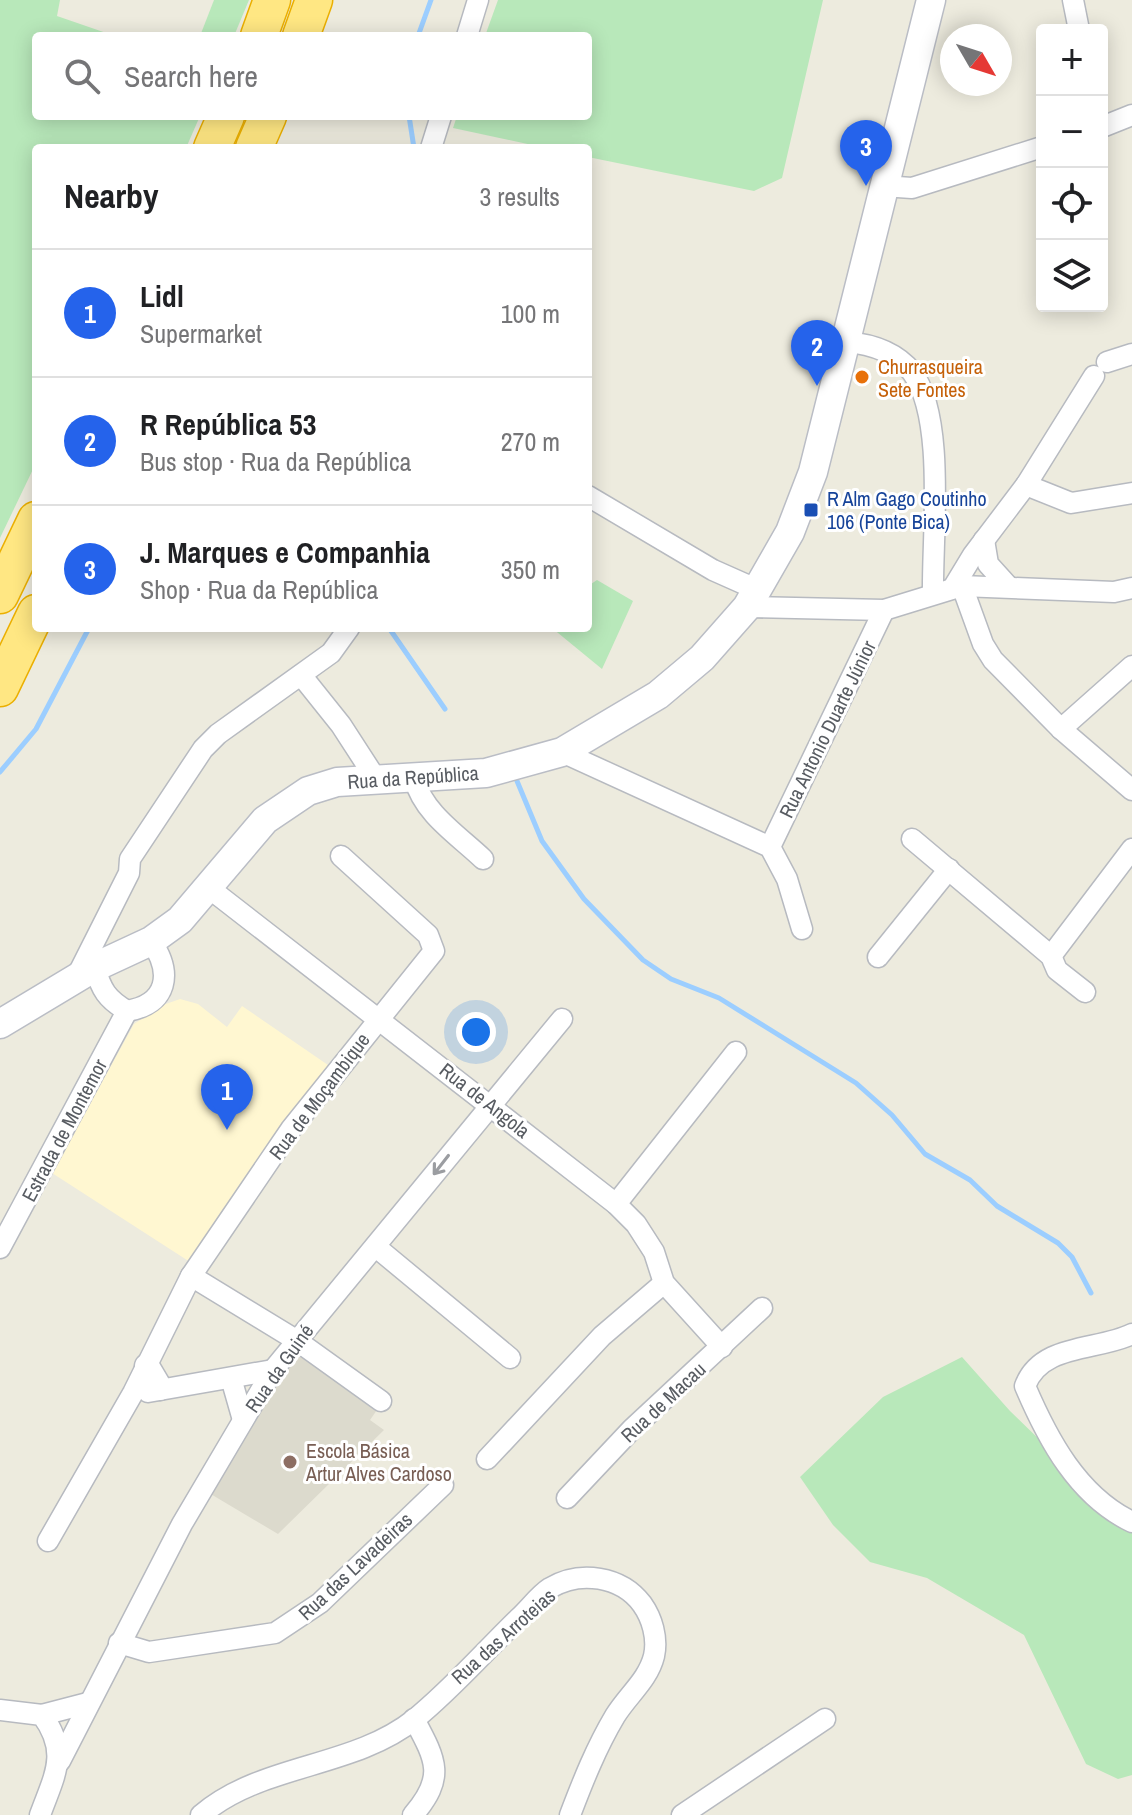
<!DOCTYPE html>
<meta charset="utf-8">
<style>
body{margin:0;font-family:"Archivo Narrow",sans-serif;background:#f6f6f6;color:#202124}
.controls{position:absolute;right:24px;top:24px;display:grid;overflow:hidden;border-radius:8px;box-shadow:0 4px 20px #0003}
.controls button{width:72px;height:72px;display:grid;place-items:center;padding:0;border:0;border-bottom:2px solid #e0e0e0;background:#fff;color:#202124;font:40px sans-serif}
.compass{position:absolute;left:940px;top:24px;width:72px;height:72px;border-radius:50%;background:#fff;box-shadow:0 4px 20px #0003;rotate:129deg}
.you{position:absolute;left:476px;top:1032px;width:28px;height:28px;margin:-20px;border:6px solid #fff;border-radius:50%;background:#1a73e8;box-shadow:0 0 0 12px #1a73e833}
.badge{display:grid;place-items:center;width:52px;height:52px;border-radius:50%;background:#2563eb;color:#fff;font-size:26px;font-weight:700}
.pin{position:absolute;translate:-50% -66px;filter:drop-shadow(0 2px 4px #0008)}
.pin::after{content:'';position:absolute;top:42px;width:28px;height:24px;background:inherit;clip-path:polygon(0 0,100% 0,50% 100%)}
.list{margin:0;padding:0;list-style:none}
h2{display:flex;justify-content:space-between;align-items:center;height:104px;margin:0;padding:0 32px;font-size:34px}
h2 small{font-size:26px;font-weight:400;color:#757577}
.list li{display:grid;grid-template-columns:52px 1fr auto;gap:24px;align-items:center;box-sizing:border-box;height:128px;padding:0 32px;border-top:2px solid #e0e0e0}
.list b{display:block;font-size:30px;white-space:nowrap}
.list p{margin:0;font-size:26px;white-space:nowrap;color:#757577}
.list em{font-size:26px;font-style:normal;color:#757577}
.icon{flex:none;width:44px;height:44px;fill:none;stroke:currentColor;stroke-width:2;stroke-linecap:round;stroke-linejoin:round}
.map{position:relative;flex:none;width:1132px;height:1815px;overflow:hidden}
.search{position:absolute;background:#fff;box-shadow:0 4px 20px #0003;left:32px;top:32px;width:560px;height:88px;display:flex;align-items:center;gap:20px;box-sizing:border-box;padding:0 28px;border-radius:8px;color:#757577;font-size:30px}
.panel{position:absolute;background:#fff;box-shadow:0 4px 20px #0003;left:32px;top:144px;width:560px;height:488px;border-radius:8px}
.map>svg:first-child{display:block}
.commercial{fill:#fff7d1}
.education{fill:#dcdacd}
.green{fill:#b8e8ba}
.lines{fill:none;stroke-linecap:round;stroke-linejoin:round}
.stream{stroke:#9cceff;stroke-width:5}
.minor-casing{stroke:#b7bac0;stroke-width:23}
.tertiary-casing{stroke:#b7bac0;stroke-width:27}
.secondary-casing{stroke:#babdc5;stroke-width:31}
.motorway-casing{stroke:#ebaf00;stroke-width:39}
.minor{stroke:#fff;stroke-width:20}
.tertiary{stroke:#fff;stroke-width:24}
.secondary{stroke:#fff;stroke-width:28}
.motorway{stroke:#ffe783;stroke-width:36}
.oneway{stroke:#9b9da1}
.food-dot{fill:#e8710a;stroke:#fff;stroke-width:3}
.transit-dot{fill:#1a4fb4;stroke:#fff;stroke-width:3}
.education-dot{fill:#8d6e63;stroke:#fff;stroke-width:3}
.labels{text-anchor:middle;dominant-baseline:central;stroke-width:6;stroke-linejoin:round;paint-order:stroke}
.food-label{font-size:20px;fill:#c56008;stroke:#fff;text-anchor:start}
.transit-label{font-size:20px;fill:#164399;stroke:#fff;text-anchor:start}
.street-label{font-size:20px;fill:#585c62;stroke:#fff}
.education-label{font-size:20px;fill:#785e54;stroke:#fff;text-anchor:start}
</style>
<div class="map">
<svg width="1132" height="1815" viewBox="0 0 1132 1815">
<rect width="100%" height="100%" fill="#edebde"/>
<!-- commercial -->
<polygon class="commercial" points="180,999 198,1004 227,1027 242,1006 328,1065 190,1262 52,1173 134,1024 163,1005"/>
<!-- education -->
<polygon class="education" points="305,1351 379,1407 370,1420 384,1430 278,1534 209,1493 296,1355"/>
<!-- green -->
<g class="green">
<polygon points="0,0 60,0 57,16 115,36 36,36 36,116 200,116 186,148 36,148 36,463 0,538"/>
<polygon points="214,0 249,0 234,36 200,36"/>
<polygon points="498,0 823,0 782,178 754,191 588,157 588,148 546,148 453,128 457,116 588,116 588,36 485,36"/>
<polygon points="597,580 633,601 602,669 552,628 588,628 588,586"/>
<polygon points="962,1357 1010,1411 1132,1530 1132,1775 1118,1779 1086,1764 1024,1635 927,1578 870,1562 833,1525 800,1477 883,1397"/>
</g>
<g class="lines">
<!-- stream -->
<g class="stream">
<polyline points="418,36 431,0"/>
<polyline points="409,116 414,148"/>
<polyline points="389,628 445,709"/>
<polyline points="0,772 36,729 89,628"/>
<polyline points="517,781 542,841 584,899 643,960 671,979 719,998 856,1083 892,1115 925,1154 970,1180 997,1206 1058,1243 1072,1257 1091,1293"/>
</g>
<!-- minor casing -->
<g class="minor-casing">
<g id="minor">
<polyline points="1073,0 1079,30"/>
<polyline points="467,36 478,0"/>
<polyline points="1102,127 1132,115"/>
<polyline points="431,148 441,116"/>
<polyline points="883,186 912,188 1042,147"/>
<path d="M846,342C871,344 896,352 912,372C946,418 932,536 933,593"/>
<polyline points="1107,362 1132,354"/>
<polyline points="1026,485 1071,503 1132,493"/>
<polyline points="588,496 713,570 758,590"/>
<polyline points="984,540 988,564 1007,585"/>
<polyline points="962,586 983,644 993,660 1061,729 1132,790"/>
<polyline points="953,588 973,555 1026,485 1094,376"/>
<polyline points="747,607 884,610 962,586 1114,592 1132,588"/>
<polyline points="301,675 341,725 376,779"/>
<polyline points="1061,729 1132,666"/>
<polyline points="562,752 770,847 787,879 802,929"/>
<path d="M415,780C423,813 459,836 483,859"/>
<polyline points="912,839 1051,956 1057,970 1085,992"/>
<polyline points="770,847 884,610"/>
<polyline points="209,888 616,1204 636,1224 654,1252 664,1283 722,1347"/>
<polyline points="1051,956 1132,849"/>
<polyline points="878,957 949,869"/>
<path d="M95,967C101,990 107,999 127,1011C168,1004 173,973 151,941"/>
<polyline points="75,980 129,873 130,859 203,749 218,734 331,653 349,628"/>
<polyline points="616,1204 736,1052"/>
<polyline points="376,1247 510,1358"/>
<polyline points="0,1248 127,1011"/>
<polyline points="191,1276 296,1340 381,1401"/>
<path d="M1132,1334C1098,1351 1041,1343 1025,1386C1048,1440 1078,1496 1132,1522"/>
<polyline points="231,1378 243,1420"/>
<polyline points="148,1392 273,1370"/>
<polyline points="487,1459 602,1336 664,1283"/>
<polyline points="567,1498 632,1429 762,1308"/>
<polyline points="48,1541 133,1393 191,1276 291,1129 434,951 428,935 341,856"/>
<polyline points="119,1643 149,1652 275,1633 320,1603 443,1485"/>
<path d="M0,1710L42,1715C70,1753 54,1776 40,1815"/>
<polyline points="42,1715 88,1703"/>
<polyline points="60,1761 182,1524 273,1370 562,1019"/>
<path d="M201,1815C262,1763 352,1769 415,1719C452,1689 485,1651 519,1618C529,1609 539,1595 550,1588C580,1570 621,1576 642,1604C652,1618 658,1638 654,1656C648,1680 628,1695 615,1716C596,1748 583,1781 570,1815"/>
<path d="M413,1815C446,1777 436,1760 414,1719"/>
<polyline points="682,1815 825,1719"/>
</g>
</g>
<!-- tertiary casing -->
<g class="tertiary-casing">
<polyline id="tertiary" points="147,1366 160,1388"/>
</g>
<!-- secondary casing -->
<g class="secondary-casing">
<polyline id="secondary" points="0,1024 95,967 151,941 180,920 265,820 308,791 337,782 486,773 562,752 658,695 702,658 747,607 790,532 813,472 931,0"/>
</g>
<!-- motorway casing -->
<g class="motorway-casing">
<g id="motorway">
<polyline points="259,36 272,0"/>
<polyline points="301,36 314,0"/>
<polyline points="212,148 226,116"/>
<polyline points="254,148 268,116"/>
<polyline points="0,595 36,520"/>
<polyline points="0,688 36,613"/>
</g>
</g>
<!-- minor -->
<use href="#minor" class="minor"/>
<!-- tertiary -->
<use href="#tertiary" class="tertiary"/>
<!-- secondary -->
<use href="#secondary" class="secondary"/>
<!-- motorway -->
<use href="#motorway" class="motorway"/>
</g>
<!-- one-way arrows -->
<defs><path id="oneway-shaft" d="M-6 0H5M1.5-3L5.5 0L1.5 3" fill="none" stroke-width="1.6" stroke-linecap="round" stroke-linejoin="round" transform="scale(2)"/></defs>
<use class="oneway" href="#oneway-shaft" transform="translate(441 1165) rotate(128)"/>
<!-- markers -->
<circle class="food-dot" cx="862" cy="377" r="8"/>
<rect class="transit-dot" x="803" y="502" width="16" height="16" rx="4"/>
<circle class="education-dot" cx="290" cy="1462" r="8"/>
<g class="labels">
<!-- food labels -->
<g class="food-label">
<text x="878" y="366">Churrasqueira<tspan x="878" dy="23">Sete Fontes</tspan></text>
</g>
<!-- transit labels -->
<g class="transit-label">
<text x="827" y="498">R Alm Gago Coutinho<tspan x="827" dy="23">106 (Ponte Bica)</tspan></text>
</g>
<!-- street labels -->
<g class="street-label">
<text transform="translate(827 729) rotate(-64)">Rua Antonio Duarte Júnior</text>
<text transform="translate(413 777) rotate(-4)">Rua da República</text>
<text transform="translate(319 1096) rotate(-53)">Rua de Moçambique</text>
<text transform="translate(485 1100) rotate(38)">Rua de Angola</text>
<text transform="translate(64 1130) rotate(-62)">Estrada de Montemor</text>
<text transform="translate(279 1368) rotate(-55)">Rua da Guiné</text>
<text transform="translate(663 1402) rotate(-43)">Rua de Macau</text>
<text transform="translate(355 1566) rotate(-43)">Rua das Lavadeiras</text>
<text transform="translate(503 1636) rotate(-42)">Rua das Arroteias</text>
</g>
<!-- education labels -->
<g class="education-label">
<text x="306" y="1450">Escola Básica<tspan x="306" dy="23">Artur Alves Cardoso</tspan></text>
</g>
</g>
</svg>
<div class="controls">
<button>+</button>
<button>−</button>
<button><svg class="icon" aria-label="locate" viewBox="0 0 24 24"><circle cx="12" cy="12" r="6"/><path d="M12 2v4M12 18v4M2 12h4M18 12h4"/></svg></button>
<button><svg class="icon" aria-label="layers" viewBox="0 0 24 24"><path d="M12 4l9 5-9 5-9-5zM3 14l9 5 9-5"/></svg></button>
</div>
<svg class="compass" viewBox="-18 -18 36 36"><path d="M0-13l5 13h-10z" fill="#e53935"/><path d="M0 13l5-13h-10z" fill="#757577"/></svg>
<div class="you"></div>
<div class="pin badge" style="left:227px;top:1130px">1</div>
<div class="pin badge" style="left:817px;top:386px">2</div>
<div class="pin badge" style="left:866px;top:186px">3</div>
<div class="search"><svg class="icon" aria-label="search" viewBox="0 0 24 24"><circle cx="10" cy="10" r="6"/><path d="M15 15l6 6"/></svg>Search here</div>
<section class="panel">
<h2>Nearby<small>3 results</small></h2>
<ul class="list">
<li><span class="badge">1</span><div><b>Lidl</b><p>Supermarket</p></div><em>100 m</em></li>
<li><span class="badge">2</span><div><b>R República 53</b><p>Bus stop · Rua da República</p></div><em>270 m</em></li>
<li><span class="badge">3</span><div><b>J. Marques e Companhia</b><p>Shop · Rua da República</p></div><em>350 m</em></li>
</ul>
</section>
</div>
